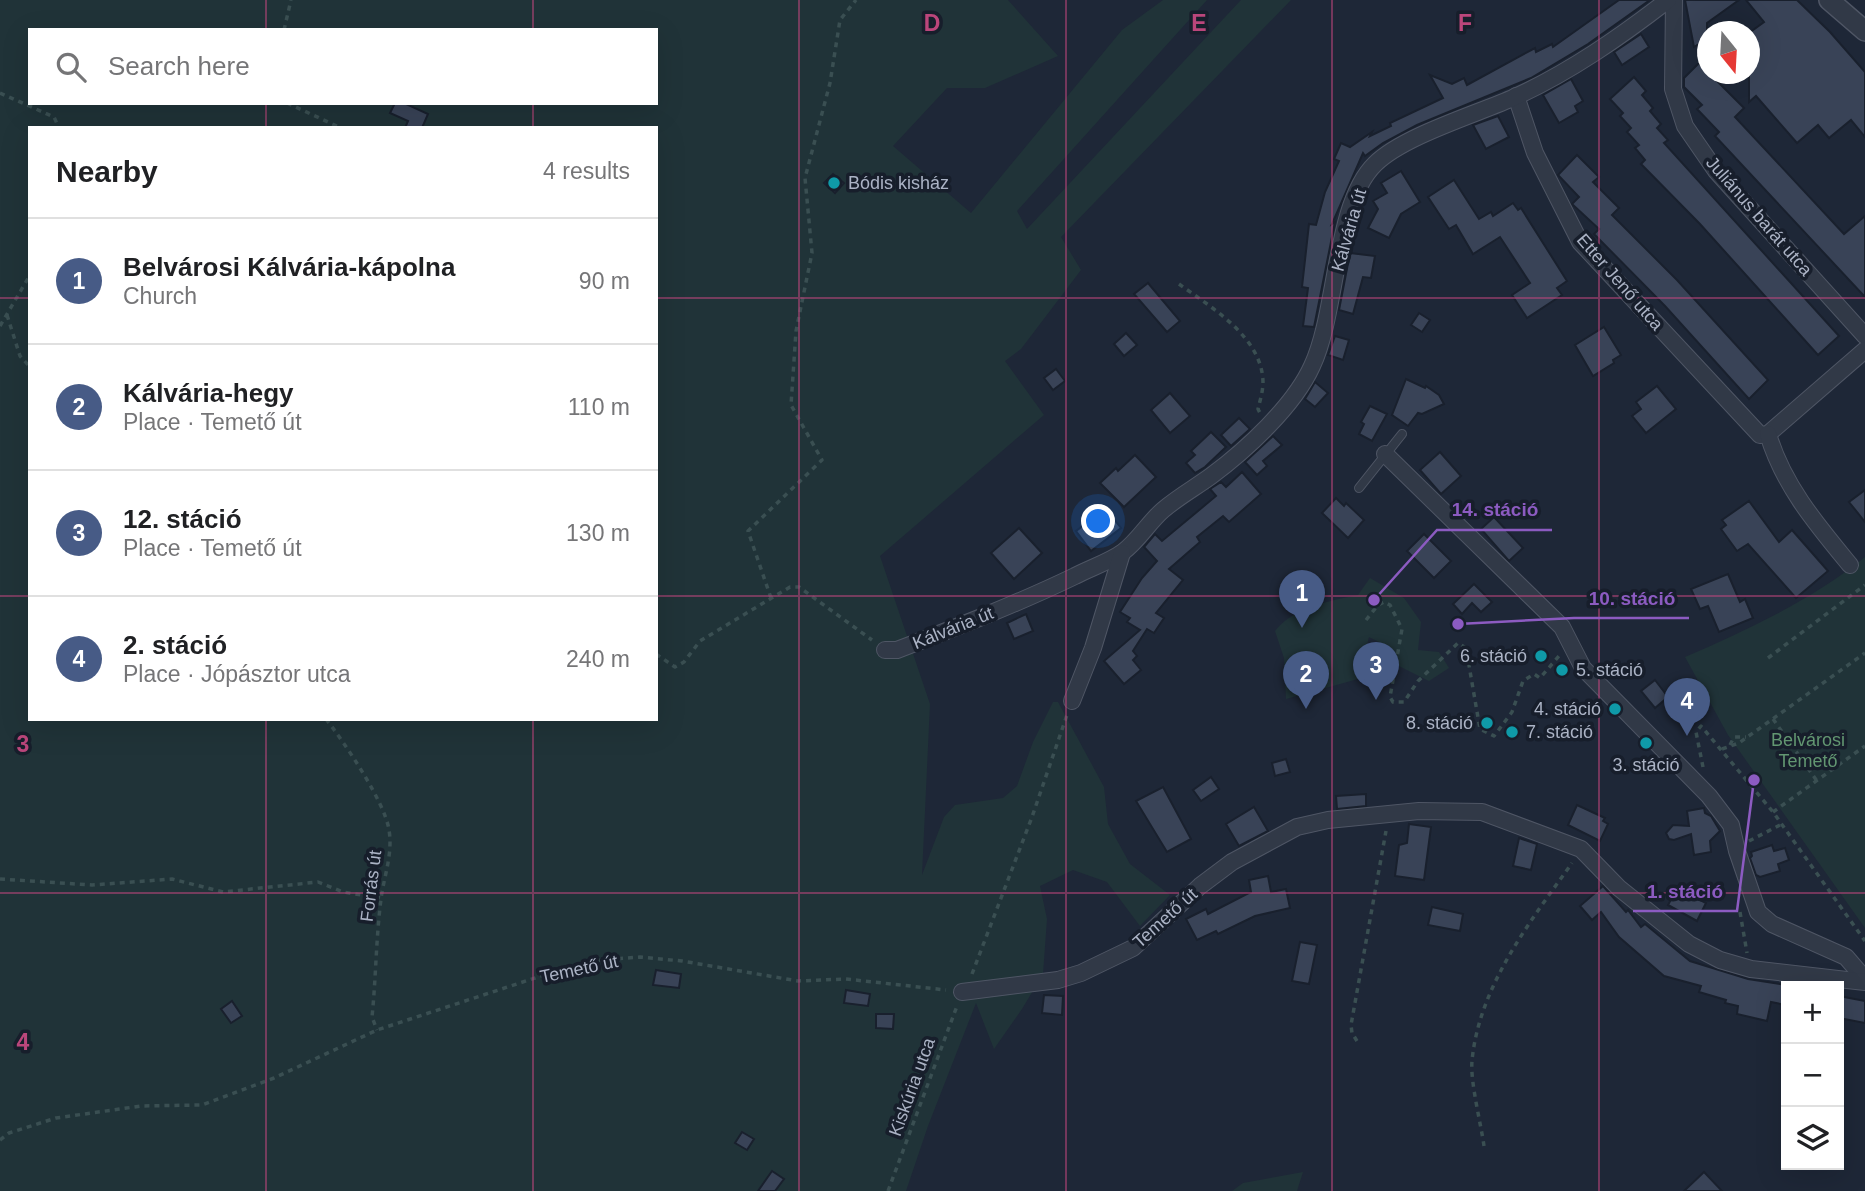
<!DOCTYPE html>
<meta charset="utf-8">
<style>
body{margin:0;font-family:Helvetica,sans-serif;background:#f6f6f6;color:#202124}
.controls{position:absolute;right:21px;bottom:21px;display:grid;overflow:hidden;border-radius:0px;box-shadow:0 7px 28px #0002}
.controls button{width:63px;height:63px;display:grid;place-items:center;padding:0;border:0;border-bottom:2px solid #e0e0e0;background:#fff;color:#202124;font:35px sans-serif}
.compass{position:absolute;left:1697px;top:21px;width:63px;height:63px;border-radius:50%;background:#fff;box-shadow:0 7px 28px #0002;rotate:162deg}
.you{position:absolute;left:1099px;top:522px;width:24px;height:24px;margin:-18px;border:5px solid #fff;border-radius:50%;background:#1a73e8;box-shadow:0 0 0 10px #1a73e833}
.badge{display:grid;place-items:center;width:46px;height:46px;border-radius:50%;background:#475b86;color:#fff;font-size:23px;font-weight:700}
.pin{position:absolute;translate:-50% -58px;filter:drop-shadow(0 2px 4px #0008)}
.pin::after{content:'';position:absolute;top:37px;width:24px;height:21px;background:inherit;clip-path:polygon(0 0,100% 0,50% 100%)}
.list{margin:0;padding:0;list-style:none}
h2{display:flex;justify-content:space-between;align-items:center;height:91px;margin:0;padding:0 28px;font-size:30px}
h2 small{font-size:23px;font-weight:400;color:#757577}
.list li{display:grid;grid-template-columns:46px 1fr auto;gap:21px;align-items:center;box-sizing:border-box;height:126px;padding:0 28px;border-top:2px solid #e0e0e0}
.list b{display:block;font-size:26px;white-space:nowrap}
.list p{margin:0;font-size:23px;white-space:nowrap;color:#757577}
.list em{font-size:23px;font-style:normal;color:#757577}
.icon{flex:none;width:38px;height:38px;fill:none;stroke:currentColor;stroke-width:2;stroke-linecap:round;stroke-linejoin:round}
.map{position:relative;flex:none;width:1865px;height:1191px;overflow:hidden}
.search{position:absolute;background:#fff;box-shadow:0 7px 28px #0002;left:28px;top:28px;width:630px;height:77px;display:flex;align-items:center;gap:18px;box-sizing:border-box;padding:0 24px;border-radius:0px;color:#757577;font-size:26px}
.panel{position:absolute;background:#fff;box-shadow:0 7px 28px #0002;left:28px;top:126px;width:630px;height:595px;border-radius:0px}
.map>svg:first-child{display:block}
.green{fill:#203338;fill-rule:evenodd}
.building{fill:#394357;stroke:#19202d;stroke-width:2}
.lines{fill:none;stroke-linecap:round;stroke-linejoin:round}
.service-casing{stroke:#4f5665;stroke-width:10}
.minor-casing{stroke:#4f5665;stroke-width:18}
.tertiary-casing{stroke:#4f5665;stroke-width:22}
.path{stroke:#3a4f52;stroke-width:3.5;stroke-dasharray:5 5;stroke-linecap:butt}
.service{stroke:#313947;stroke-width:8}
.minor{stroke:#313947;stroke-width:16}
.tertiary{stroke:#313947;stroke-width:19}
.grid{fill:none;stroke:#bb467b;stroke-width:2;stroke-opacity:0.55}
.culture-dot{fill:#0f9aa8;stroke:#171e2b;stroke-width:2.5}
.labels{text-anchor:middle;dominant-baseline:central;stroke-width:7;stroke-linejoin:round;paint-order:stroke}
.poi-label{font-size:18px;fill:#abb3c5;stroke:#171e2b;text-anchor:start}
.street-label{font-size:18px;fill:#abb3c5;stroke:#171e2b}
.park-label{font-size:18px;fill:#629671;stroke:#171e2b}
.grid-label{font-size:23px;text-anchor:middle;font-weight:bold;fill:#bb467b;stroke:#171e2b;stroke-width:7;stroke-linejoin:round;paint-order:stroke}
.leader{fill:none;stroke:#8c5bc1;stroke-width:2.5}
.callout-dot{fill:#8c5bc1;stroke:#171e2b;stroke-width:2.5}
.callout-label{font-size:19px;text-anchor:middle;font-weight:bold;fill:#8c5bc1;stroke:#171e2b;stroke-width:7;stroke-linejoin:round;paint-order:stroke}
</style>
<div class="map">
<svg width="1865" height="1191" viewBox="0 0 1865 1191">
<rect width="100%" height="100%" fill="#1e2737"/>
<!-- green -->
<g class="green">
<path d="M0,0H1008L1058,56L985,88H947L893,146L971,213L1122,30L1163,0H1207L1017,211L1027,229L1241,0H1291L1061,237L1081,270L1021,349L1005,361L1044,415L880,556L930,704L922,875L944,817L955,805L1003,798L1017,786L1033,742L1053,702H1058L1104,787L1108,824L1130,864L1170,895L1140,926L1107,882L1073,870L1040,886L1047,919L1043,974L1022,1009L994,1049L976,1003L928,1126L906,1191H0ZM30,30H656V103H30ZM30,128H656V719H30Z"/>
<path d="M1865,557V928L1728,735L1685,657C1747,630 1812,600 1865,557Z"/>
<path d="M1370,578L1404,598L1421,622L1418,650L1439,652L1449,668L1429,681L1389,661L1391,648L1369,637L1358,679L1286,699L1284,658L1275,631C1294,607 1329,601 1358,595Z"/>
<polygon points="1303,1172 1297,1191 1232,1191 1243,1183"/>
</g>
<!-- building -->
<g class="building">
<polygon points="1619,0 1650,0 1588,44 1531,78 1417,125 1383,143 1365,156 1363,153 1332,224 1335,222 1314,327 1303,326 1308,288 1302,287 1309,224 1316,225 1325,192 1339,161 1334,159 1341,143 1350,147 1372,132 1370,136 1391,126 1390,123 1443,98 1430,75 1452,84 1464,78 1467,85 1535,48 1536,52 1552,44 1553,47"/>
<polygon points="1685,0 1739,0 1707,23 1707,39 1694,47"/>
<polygon points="1746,0 1797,0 1830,32 1865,72 1865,137 1851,120 1829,138 1818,125 1797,143 1756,96 1749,102 1749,33 1764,22"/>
<polygon points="1641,34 1649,47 1622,65 1614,52"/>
<polygon points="1699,63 1744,108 1735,117 1844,234 1865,216 1865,297 1715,136 1719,132 1697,109 1702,105 1684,87 1684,78"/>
<polygon points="1634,77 1646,91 1642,95 1653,108 1650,111 1661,124 1657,128 1668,140 1664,143 1839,336 1818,355 1700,224 1641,164 1645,160 1635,148 1639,145 1627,132 1631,128 1620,116 1623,113 1610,99"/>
<polygon points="1571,79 1583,101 1575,106 1578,112 1559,123 1543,95"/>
<polygon points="395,103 404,103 428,114 422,128 405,128 408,121 390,113"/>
<polygon points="1498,116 1509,137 1486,149 1473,125"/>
<polygon points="1577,155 1599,177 1593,182 1619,208 1612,215 1677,280 1768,380 1749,399 1665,306 1594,234 1599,229 1572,204 1579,197 1558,175"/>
<polygon points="1401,171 1420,202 1401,214 1389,238 1368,228 1378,209 1373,201 1387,193 1381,183"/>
<polygon points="833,174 844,183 835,193 824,183"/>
<polygon points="1454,180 1479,219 1491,212 1493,216 1513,203 1518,210 1521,208 1567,281 1557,288 1562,295 1527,318 1512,295 1530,283 1500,237 1473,254 1456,225 1449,229 1428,197"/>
<polygon points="1350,253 1375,256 1371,278 1363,277 1353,314 1339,310"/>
<polygon points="1148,283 1180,321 1167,332 1134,294"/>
<polygon points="1419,313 1430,320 1422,332 1411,325"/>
<polygon points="1604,327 1621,355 1613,360 1614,363 1593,376 1575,345"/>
<polygon points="1126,333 1137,345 1124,356 1114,344"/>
<polygon points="1335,336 1349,340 1343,360 1328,355"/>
<polygon points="1056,369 1065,381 1053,390 1044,378"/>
<polygon points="1406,379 1425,388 1426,386 1439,395 1444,404 1422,414 1418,413 1408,426 1392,415"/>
<polygon points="1315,382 1328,393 1315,407 1305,399"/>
<polygon points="1657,386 1676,409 1646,433 1632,416 1641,409 1636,402"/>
<polygon points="1170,393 1190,416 1170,433 1151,410"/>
<polygon points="1370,406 1387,414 1372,441 1359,434 1364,424 1361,422"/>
<polygon points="1239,418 1250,429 1231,446 1221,435"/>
<polygon points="1211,432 1226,447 1205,467 1195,473 1186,463 1195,455 1191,451"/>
<polygon points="1273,436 1282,445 1263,461 1267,466 1257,475 1245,462"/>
<polygon points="1440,452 1461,476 1441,494 1420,470"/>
<polygon points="1135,455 1156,477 1124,507 1100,483 1116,468 1118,471"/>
<polygon points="1242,472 1261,494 1229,522 1223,516 1197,537 1200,542 1169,569 1183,580 1156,613 1164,618 1154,633 1147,629 1133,651 1137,656 1133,660 1141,670 1124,684 1104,661 1140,630 1127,622 1130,618 1120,612 1142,578 1157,561 1144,547 1155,534 1162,541 1216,496 1210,489 1221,482 1226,487"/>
<polygon points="1865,490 1865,522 1849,502"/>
<polygon points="1336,498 1344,506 1346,503 1364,520 1348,538 1322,513"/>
<polygon points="1749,501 1779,542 1792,530 1828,571 1796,598 1748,544 1737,551 1721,529 1726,525 1722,520"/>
<polygon points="1106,509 1121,528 1091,551 1076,531"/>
<polygon points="1494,517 1523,548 1509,561 1481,529"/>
<polygon points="1019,528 1042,553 1014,579 991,553"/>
<polygon points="1424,534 1451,561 1434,578 1407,551"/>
<polygon points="1728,574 1740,602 1745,599 1753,618 1719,632 1708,606 1700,609 1691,589"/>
<polygon points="1474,584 1492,602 1481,612 1472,603 1462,614 1453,604"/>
<polygon points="1026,614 1033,631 1014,639 1007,623"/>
<polygon points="1655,680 1668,697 1655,708 1641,691"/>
<polygon points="1286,759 1290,772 1275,776 1272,763"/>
<polygon points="1211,777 1219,789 1201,801 1193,790"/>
<polygon points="1163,787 1191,839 1167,852 1136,801"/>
<polygon points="1366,794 1366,806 1337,809 1336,796"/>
<polygon points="1577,805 1605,818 1603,821 1608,824 1600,841 1568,825"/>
<polygon points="1254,807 1268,831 1239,846 1226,824"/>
<polygon points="1704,808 1705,813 1711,816 1720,831 1710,841 1711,852 1694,855 1691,834 1674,840 1669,839 1666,833 1673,825 1689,826 1687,811"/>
<polygon points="1409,824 1431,827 1424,880 1395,876 1399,845 1407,843"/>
<polygon points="1519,838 1537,844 1531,870 1513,866"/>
<polygon points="1772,845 1774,851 1785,848 1789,860 1778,864 1780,871 1760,877 1756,875 1750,858 1752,856 1751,852"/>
<polygon points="1268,876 1271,892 1286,889 1290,908 1255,916 1218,934 1216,931 1197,940 1186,919 1206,909 1208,914 1251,892 1249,880"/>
<polygon points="1603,886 1626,912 1628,910 1641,927 1645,924 1690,961 1748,979 1786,985 1786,1005 1771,1002 1767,1021 1737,1014 1738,1006 1725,1003 1726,1000 1699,992 1701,986 1664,976 1619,937 1601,912 1592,920 1580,906"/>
<polygon points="1677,888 1706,903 1697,921 1668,905"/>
<polygon points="1432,907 1463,914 1460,931 1428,925"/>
<polygon points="1300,942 1317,945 1309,984 1292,981"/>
<polygon points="656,970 681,974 679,988 653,985"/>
<polygon points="846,990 870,994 868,1006 844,1003"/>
<polygon points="1044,995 1063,996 1062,1015 1042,1013"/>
<polygon points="1839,996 1865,1001 1865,1023 1839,1018"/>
<polygon points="232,1001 242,1016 231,1023 221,1009"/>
<polygon points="876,1014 894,1014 893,1029 876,1028"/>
<polygon points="742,1132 754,1139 747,1150 735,1143"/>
<polygon points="772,1171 784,1179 775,1191 758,1191"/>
<polygon points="1704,1172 1722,1191 1684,1191"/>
</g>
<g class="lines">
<!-- service casing -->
<g class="service-casing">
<polyline id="service" points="1359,488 1402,434"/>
</g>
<!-- minor casing -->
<g class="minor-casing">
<g id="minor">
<polyline points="1674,0 1673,89 1685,126 1716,171 1865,336"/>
<polyline points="1516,96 1535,153 1580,242 1760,435 1768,434 1865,350"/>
<path d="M1768,434C1783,485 1817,525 1850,565"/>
<polyline points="1385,454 1562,627 1583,668 1709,796 1731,825 1737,851 1758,912 1772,924 1846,957 1865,979"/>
<path d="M885,650H897C957,627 1017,604 1075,576C1090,568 1109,562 1123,552C1138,541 1149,522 1163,510C1178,497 1196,487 1211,476C1246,450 1294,406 1312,366C1338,311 1334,204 1375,164C1403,136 1477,114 1515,97C1570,72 1620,37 1668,0"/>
<polyline points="1072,701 1093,648 1122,553"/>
<polyline points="962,992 1058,980 1081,973 1133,948 1200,886 1232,862 1297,827 1328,820 1419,811 1482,812 1581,849 1619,888 1689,944 1720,960 1751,969 1865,982"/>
</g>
</g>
<!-- tertiary casing -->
<g class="tertiary-casing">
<polyline id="tertiary" points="1829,0 1865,31"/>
</g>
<!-- path -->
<g class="path">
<polyline points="284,30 291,0"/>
<polyline points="0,93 54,117 59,128"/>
<polyline points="287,103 341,128"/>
<path d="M1179,284C1212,308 1262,337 1263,382C1263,391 1260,401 1258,409L1260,413"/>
<polyline points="7,315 20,356 30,367"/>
<polyline points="0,326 30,275"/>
<polyline points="771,598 748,531 822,460 791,405 796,331 812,253 805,178 830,83 840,20 856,0"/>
<polyline points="1366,620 1378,605 1384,602 1390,605 1402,629 1390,697 1393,702 1404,702 1418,681 1458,643 1466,648 1480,729 1494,736 1512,712 1523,681 1534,674 1540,678 1559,656"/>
<polyline points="656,654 675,667 684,662 700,641 790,587 799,587 872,640"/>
<polyline points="1768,658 1865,585"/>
<path d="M326,719C344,742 385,802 389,830C393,854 384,876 381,899C376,938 376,978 372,1017L377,1030"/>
<polyline points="1773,719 1817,781"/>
<polyline points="1730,745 1734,737 1746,737"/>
<polyline points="1722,749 1739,743 1865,653"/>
<polyline points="1703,767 1696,732 1701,726 1773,812 1865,941"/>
<polyline points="1773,812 1865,746"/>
<polyline points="1749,841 1780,825"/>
<polyline points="0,879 92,885 172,879 223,892 318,882 343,892 381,898"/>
<polyline points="1740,912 1747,953"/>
<polyline points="972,974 1032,817 1067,715"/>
<polyline points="1357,1041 1352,1033 1351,1025 1386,831"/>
<polyline points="0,1140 9,1133 56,1118 141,1106 202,1105 274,1078 377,1030 541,976 600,960 640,957 682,961 798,981 846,979 946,990"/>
<path d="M1484,1146C1481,1124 1470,1081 1472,1061C1479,986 1530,922 1572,863"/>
<polyline points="888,1191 957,1006"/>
</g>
<!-- service -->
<use href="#service" class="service"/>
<!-- minor -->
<use href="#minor" class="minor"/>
<!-- tertiary -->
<use href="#tertiary" class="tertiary"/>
</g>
<!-- grid -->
<path class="grid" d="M266,0V30M533,0V30M799,0V1191M1066,0V1191M1332,0V1191M1599,0V1191M266,103V128M533,103V128M0,298H30M656,298H1865M0,596H30M656,596H1865M266,719V1191M533,719V1191M0,893H1865"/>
<!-- markers -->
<g class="culture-dot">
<circle cx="834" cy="183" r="7"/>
<circle cx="1541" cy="656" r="7"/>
<circle cx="1562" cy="670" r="7"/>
<circle cx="1615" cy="709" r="7"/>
<circle cx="1487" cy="723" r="7"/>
<circle cx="1512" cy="732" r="7"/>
<circle cx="1646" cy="743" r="7"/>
</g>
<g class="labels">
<!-- poi labels -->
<g class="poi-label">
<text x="848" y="183">Bódis kisház</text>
<text x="1527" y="656" text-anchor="end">6. stáció</text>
<text x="1576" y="670">5. stáció</text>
<text x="1601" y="709" text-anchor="end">4. stáció</text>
<text x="1473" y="723" text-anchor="end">8. stáció</text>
<text x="1526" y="732">7. stáció</text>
<text x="1646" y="765" text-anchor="middle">3. stáció</text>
</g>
<!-- street labels -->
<g class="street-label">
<text transform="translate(1759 216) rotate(49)">Juliánus barát utca</text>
<text transform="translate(1349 230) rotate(-74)">Kálvária út</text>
<text transform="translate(1620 282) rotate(49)">Etter Jenő utca</text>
<text transform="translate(953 628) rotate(-22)">Kálvária út</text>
<text transform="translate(371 886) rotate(-83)">Forrás út</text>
<text transform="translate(1165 918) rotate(-42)">Temető út</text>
<text transform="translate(579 969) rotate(-12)">Temető út</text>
<text transform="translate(912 1087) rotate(-70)">Kiskúria utca</text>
</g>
<!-- park labels -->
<g class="park-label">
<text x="1808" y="740">Belvárosi<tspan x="1808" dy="21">Temető</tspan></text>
</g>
</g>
<g class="grid-label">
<text x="932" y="31">D</text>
<text x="1199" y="31">E</text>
<text x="1465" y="31">F</text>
<text x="23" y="752">3</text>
<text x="23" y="1050">4</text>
</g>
<!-- callouts -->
<path class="leader" d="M1374 600L1437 530H1552M1458 624L1574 618H1689M1754 780L1737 911H1633"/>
<g class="callout-dot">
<circle cx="1374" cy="600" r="7"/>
<circle cx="1458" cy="624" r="7"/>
<circle cx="1754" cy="780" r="7"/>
</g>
<g class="callout-label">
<text x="1495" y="516">14. stáció</text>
<text x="1632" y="605">10. stáció</text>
<text x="1685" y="898">1. stáció</text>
</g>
</svg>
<div class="controls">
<button>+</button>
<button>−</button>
<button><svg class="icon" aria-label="layers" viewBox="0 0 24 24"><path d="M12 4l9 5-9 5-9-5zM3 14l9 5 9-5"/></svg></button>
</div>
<svg class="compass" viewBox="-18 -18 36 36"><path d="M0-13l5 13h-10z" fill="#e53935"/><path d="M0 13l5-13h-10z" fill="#757577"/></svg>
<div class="you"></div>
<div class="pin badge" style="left:1302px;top:628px">1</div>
<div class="pin badge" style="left:1306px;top:709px">2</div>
<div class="pin badge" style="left:1376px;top:700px">3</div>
<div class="pin badge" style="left:1687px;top:736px">4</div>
<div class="search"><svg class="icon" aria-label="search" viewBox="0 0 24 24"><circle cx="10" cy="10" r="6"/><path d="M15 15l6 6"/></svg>Search here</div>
<section class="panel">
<h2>Nearby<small>4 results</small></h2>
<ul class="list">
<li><span class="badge">1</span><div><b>Belvárosi Kálvária-kápolna</b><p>Church</p></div><em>90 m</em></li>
<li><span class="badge">2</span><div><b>Kálvária-hegy</b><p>Place · Temető út</p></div><em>110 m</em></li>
<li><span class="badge">3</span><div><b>12. stáció</b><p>Place · Temető út</p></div><em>130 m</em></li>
<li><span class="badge">4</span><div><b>2. stáció</b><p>Place · Jópásztor utca</p></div><em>240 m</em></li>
</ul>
</section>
</div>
